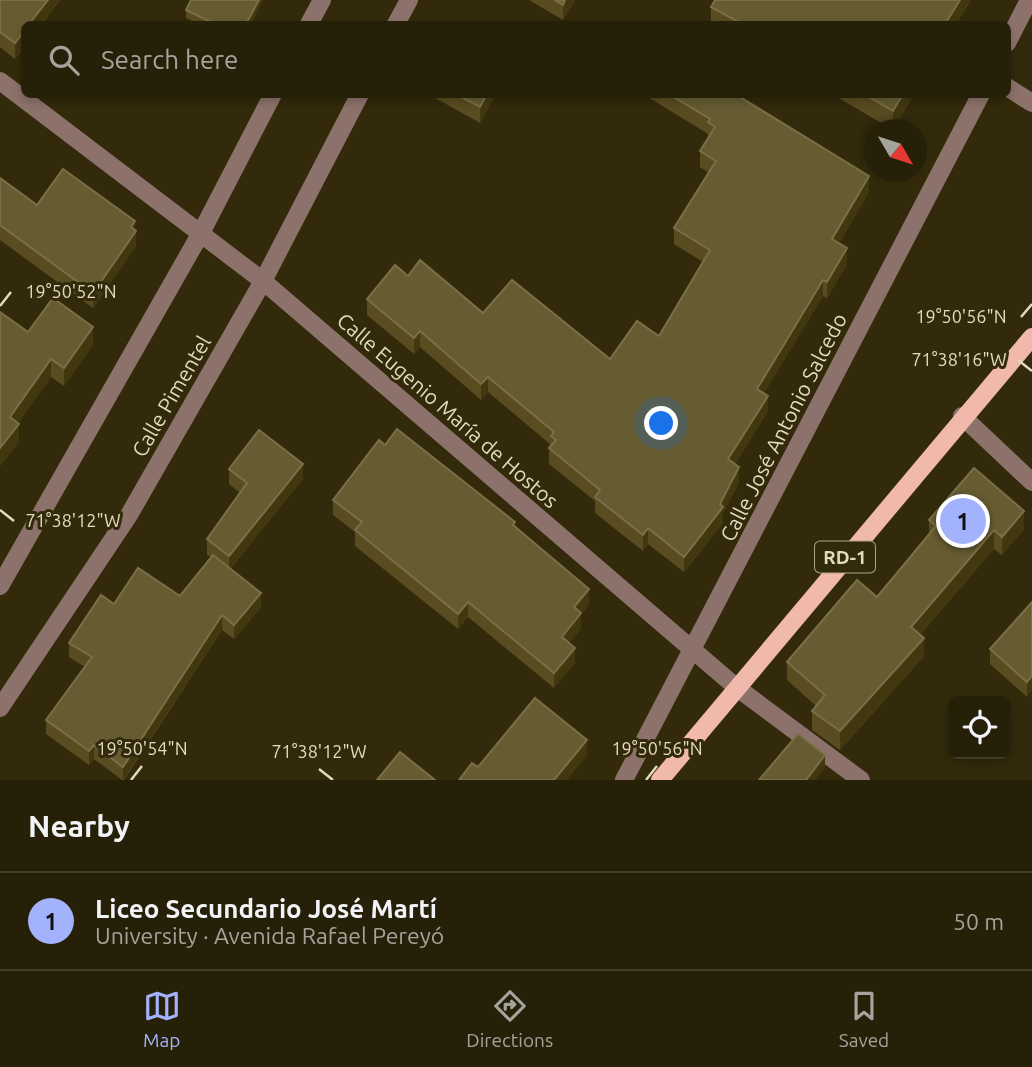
<!DOCTYPE html>
<meta charset="utf-8">
<style>
body{margin:0;font-family:Ubuntu,sans-serif;background:#2e2812;color:#f1f3f6}
.controls{position:absolute;right:21px;bottom:21px;display:grid;overflow:hidden;border-radius:10px;box-shadow:0 4px 10px #0003}
.controls button{width:63px;height:63px;display:grid;place-items:center;padding:0;border:0;border-bottom:2px solid #423e29;background:#262008;color:#f1f3f6;font:35px sans-serif}
.compass{position:absolute;left:864px;top:119px;width:63px;height:63px;border-radius:50%;background:#262008;box-shadow:0 4px 10px #0003;rotate:129deg}
.you{position:absolute;left:662px;top:424px;width:24px;height:24px;margin:-18px;border:5px solid #fff;border-radius:50%;background:#1a73e8;box-shadow:0 0 0 10px #1a73e833}
.badge{display:grid;place-items:center;width:46px;height:46px;border-radius:50%;background:#a3b2fd;color:#111;font-size:23px;font-weight:700}
.pin{position:absolute;translate:-50% -50%;border:4px solid #fff;box-shadow:0 2px 7px #0006}
.list{margin:0;padding:0;list-style:none}
h2{display:flex;justify-content:space-between;align-items:center;height:91px;margin:0;padding:0 28px;font-size:30px}
h2 small{font-size:23px;font-weight:400;color:#a4a39c}
.list li{display:grid;grid-template-columns:46px 1fr auto;gap:21px;align-items:center;box-sizing:border-box;height:98px;padding:0 28px;border-top:2px solid #423e29}
.list b{display:block;font-size:26px;white-space:nowrap}
.list p{margin:0;font-size:23px;white-space:nowrap;color:#a4a39c}
.list em{font-size:23px;font-style:normal;color:#a4a39c}
.icon{flex:none;width:38px;height:38px;fill:none;stroke:currentColor;stroke-width:2;stroke-linecap:round;stroke-linejoin:round}
.map{position:relative;flex:none;width:1032px;height:780px;overflow:hidden}
.search{position:absolute;background:#262008;box-shadow:0 4px 10px #0003;left:21px;right:21px;top:21px;height:77px;display:flex;align-items:center;gap:18px;box-sizing:border-box;padding:0 24px;border-radius:10px;color:#a4a39c;font-size:26px}
.sheet{height:189px;background:#262008}
nav{display:flex;justify-content:space-around;align-items:center;box-sizing:border-box;height:98px;border-top:2px solid #423e29;background:#262008;font-size:19px;color:#a4a39c}
nav a{display:grid;justify-items:center;gap:4px}
nav .on{color:#a3b2fd}
.map>svg:first-child{display:block}
.lines{fill:none;stroke-linecap:round;stroke-linejoin:round}
.minor{stroke:#8d726b;stroke-width:18}
.major{stroke:#f1b9ab;stroke-width:18}
.wall{fill:#584c20}
.shaded-wall{fill:#423810}
.building{fill:#665b31;stroke:#7a6f47;stroke-width:2}
.ticks{fill:none;stroke:#e3dbbe;stroke-width:2.5}
.labels{text-anchor:middle;dominant-baseline:central;stroke-width:6;stroke-linejoin:round;paint-order:stroke}
.shield{fill:#322a0b;stroke:#aea688;stroke-width:2}
.shield-label{font-size:19px;font-weight:bold;fill:#e3dbbe}
.street-label{font-size:21px;fill:#e3dbbe;stroke:#322a0b}
.ticks-label{font-size:18px;text-anchor:middle;fill:#e3dbbe;stroke:#322a0b;stroke-width:6;stroke-linejoin:round;paint-order:stroke}
</style>
<div class="map">
<svg width="1032" height="780" viewBox="0 0 1032 780">
<rect width="100%" height="100%" fill="#322a0b"/>
<g class="lines">
<!-- minor -->
<g class="minor">
<polyline points="309,24 322,0"/>
<polyline points="396,24 409,0"/>
<polyline points="1007,43 1029,0"/>
<polyline points="0,81 263,281 736,687 861,780"/>
<polyline points="1007,87 1032,103"/>
<polyline points="962,416 1032,482"/>
<polyline points="0,586 202,231 273,94"/>
<polyline points="0,708 129,515 263,281 360,94"/>
<polyline points="624,780 981,94"/>
</g>
<!-- major -->
<polyline class="major" points="660,780 1032,337"/>
</g>
<!-- wall -->
<g class="wall">
<polygon points="0,0 60,0 15,59 0,47"/>
<polygon points="191,0 263,0 251,24 199,24 186,18 186,10"/>
<polygon points="529,0 575,0 563,20"/>
<polygon points="971,0 956,24 711,24 711,7"/>
<polygon points="428,94 496,94 480,123"/>
<polygon points="643,94 735,94 869,192 839,243 847,264 827,298 823,296 764,393 768,411 735,464 739,483 723,513 723,523 684,572 648,544 643,551 595,513 595,501 549,464 549,448 551,445 488,392 481,400 420,347 414,354 367,315 367,299 408,276 483,313 610,359 659,336 703,262 674,244 674,228 709,173 700,167 700,151 708,139 708,134"/>
<polygon points="832,94 914,94 893,130"/>
<polygon points="0,178 37,205 135,230 136,246 93,308 0,240"/>
<polygon points="28,332 93,345 64,386 51,377 18,423 19,442 0,466"/>
<polygon points="385,445 515,527 589,604 581,614 581,629 569,643 575,663 554,688 468,617 458,629 355,546 355,532 333,515 333,500"/>
<polygon points="229,469 303,479 230,569 261,607 234,639 222,630 124,780 122,780 94,759 89,765 46,734 46,720 85,667 69,657 69,643 114,604 180,596 211,557 207,555 207,539 240,493 229,484"/>
<polygon points="929,520 1024,529 1002,555 994,549 920,635 924,656 840,750 812,730 812,711 816,706 787,680 787,662 877,597 929,534"/>
<polygon points="1032,602 1027,697 990,664 990,649"/>
</g>
<!-- shaded-wall -->
<g class="shaded-wall">
<polygon points="48,0 60,0 41,24 29,24"/>
<polygon points="259,0 263,0 251,24 246,24"/>
<polygon points="565,0 575,0 563,20 563,5"/>
<polygon points="960,0 971,0 956,24 945,24"/>
<polygon points="24,31 24,46 15,59 15,43"/>
<polygon points="487,94 496,94 480,123 480,107"/>
<polygon points="903,94 914,94 893,130 893,111"/>
<polygon points="869,176 869,192 832,255 832,239"/>
<polygon points="135,221 136,246 93,308 93,293"/>
<polygon points="847,248 847,264 827,298 827,282"/>
<polygon points="823,280 823,296 757,405 757,389"/>
<polygon points="93,327 93,345 64,386 64,368"/>
<polygon points="420,331 420,347 414,354 414,338"/>
<polygon points="51,359 51,377 10,435 10,417"/>
<polygon points="488,377 488,392 481,400 481,384"/>
<polygon points="768,396 768,411 728,475 728,459"/>
<polygon points="19,424 19,442 0,466 0,448"/>
<polygon points="303,464 303,479 229,571 229,556"/>
<polygon points="739,467 739,483 723,513 723,523 684,572 684,557 720,504"/>
<polygon points="1024,511 1024,529 1002,555 1002,537"/>
<polygon points="648,528 648,544 643,551 643,535"/>
<polygon points="994,530 994,549 911,645 911,627"/>
<polygon points="589,589 589,604 581,614 581,629 562,652 562,637 574,607"/>
<polygon points="261,593 261,607 234,639 234,625"/>
<polygon points="468,602 468,617 458,629 458,614"/>
<polygon points="222,615 222,630 123,780 123,767"/>
<polygon points="924,638 924,656 840,750 840,731"/>
<polygon points="575,648 575,663 554,688 554,673"/>
<polygon points="1032,676 1032,691 1027,697 1027,682"/>
<polygon points="587,740 587,755 567,780 554,780"/>
<polygon points="94,745 94,759 89,765 89,751"/>
<polygon points="825,755 825,768 815,780 805,780"/>
</g>
<!-- building -->
<g class="building">
<polygon points="0,0 48,0 29,24 24,24 24,31 15,43 0,32"/>
<polygon points="191,0 259,0 246,24 215,24 186,10"/>
<polygon points="555,0 565,0 563,5"/>
<polygon points="715,0 960,0 945,24 742,24 711,7"/>
<polygon points="456,94 487,94 480,107"/>
<polygon points="669,94 735,94 869,176 832,239 847,248 827,282 823,280 757,389 768,396 728,459 739,467 720,504 723,507 684,557 648,528 643,535 595,497 600,490 549,448 556,440 551,436 554,432 488,377 481,384 420,331 414,338 367,299 395,265 408,276 420,260 483,313 512,280 610,359 637,321 659,336 710,250 674,228 716,161 700,151 715,127 708,122 710,119"/>
<polygon points="864,94 903,94 893,111"/>
<polygon points="63,169 135,221 131,227 136,231 93,293 0,225 0,178 37,205"/>
<polygon points="53,298 93,327 64,368 51,359 10,417 19,424 0,448 0,312 28,332"/>
<polygon points="397,429 515,522 513,525 589,589 574,607 581,613 562,637 575,648 554,673 468,602 458,614 355,530 362,522 333,500 379,440 385,445"/>
<polygon points="259,430 303,464 229,556 207,539 247,483 229,469"/>
<polygon points="974,468 1024,511 1002,537 994,530 911,627 924,638 840,731 812,711 825,695 787,662 857,580 877,597 936,526 929,520"/>
<polygon points="213,555 261,593 234,625 222,615 123,767 94,745 89,751 46,720 92,657 69,643 101,595 114,604 138,568 180,596"/>
<polygon points="1032,602 1032,676 1027,682 990,649"/>
<polygon points="535,698 587,740 554,780 459,780 472,763 478,767"/>
<polygon points="798,734 825,755 806,780 759,780"/>
<polygon points="400,752 435,780 377,780"/>
</g>
<!-- ticks -->
<path class="ticks" d="M0,306L11,292M1021,317L1032,304M1018,360L1032,371M0,510L14,521M319,769L333,780M131,780L142,766M646,780L657,766"/>
<g class="labels">
<!-- shield labels -->
<rect class="shield" x="815" y="541.5" width="60" height="31" rx="5"/>
<g class="shield-label">
<text x="845" y="557">RD-1</text>
</g>
<!-- street labels -->
<g class="street-label">
<text transform="translate(171 396) rotate(-60)">Calle Pimentel</text>
<text transform="translate(448 410) rotate(41)">Calle Eugenio María de Hostos</text>
<text transform="translate(783 427) rotate(-63)">Calle José Antonio Salcedo</text>
</g>
</g>
<g class="ticks-label">
<text x="71" y="298">19°50'52"N</text>
<text x="961" y="323">19°50'56"N</text>
<text x="959" y="366">71°38'16"W</text>
<text x="73" y="527">71°38'12"W</text>
<text x="142" y="755">19°50'54"N</text>
<text x="657" y="755">19°50'56"N</text>
<text x="319" y="758">71°38'12"W</text>
</g>
</svg>
<div class="controls">
<button><svg class="icon" aria-label="locate" viewBox="0 0 24 24"><circle cx="12" cy="12" r="6"/><path d="M12 2v4M12 18v4M2 12h4M18 12h4"/></svg></button>
</div>
<svg class="compass" viewBox="-18 -18 36 36"><path d="M0-13l5 13h-10z" fill="#e53935"/><path d="M0 13l5-13h-10z" fill="#a4a39c"/></svg>
<div class="you"></div>
<div class="pin badge" style="left:963px;top:521px">1</div>
<div class="search"><svg class="icon" aria-label="search" viewBox="0 0 24 24"><circle cx="10" cy="10" r="6"/><path d="M15 15l6 6"/></svg>Search here</div>
</div>
<section class="sheet">
<h2>Nearby<small></small></h2>
<ul class="list">
<li><span class="badge">1</span><div><b>Liceo Secundario José Martí</b><p>University · Avenida Rafael Pereyó</p></div><em>50 m</em></li>
</ul>
</section>
<nav>
<a class="on"><svg class="icon" aria-label="map" viewBox="0 0 24 24"><path d="M3 6l6-2 6 2 6-2v14l-6 2-6-2-6 2zM9 4v14M15 6v14"/></svg>Map</a>
<a><svg class="icon" aria-label="directions" viewBox="0 0 24 24"><path d="M12 3l9 9-9 9-9-9zM9 14v-3h6M13 9l2 2-2 2"/></svg>Directions</a>
<a><svg class="icon" aria-label="saved" viewBox="0 0 24 24"><path d="M7 4h10v16l-5-4-5 4z"/></svg>Saved</a>
</nav>
